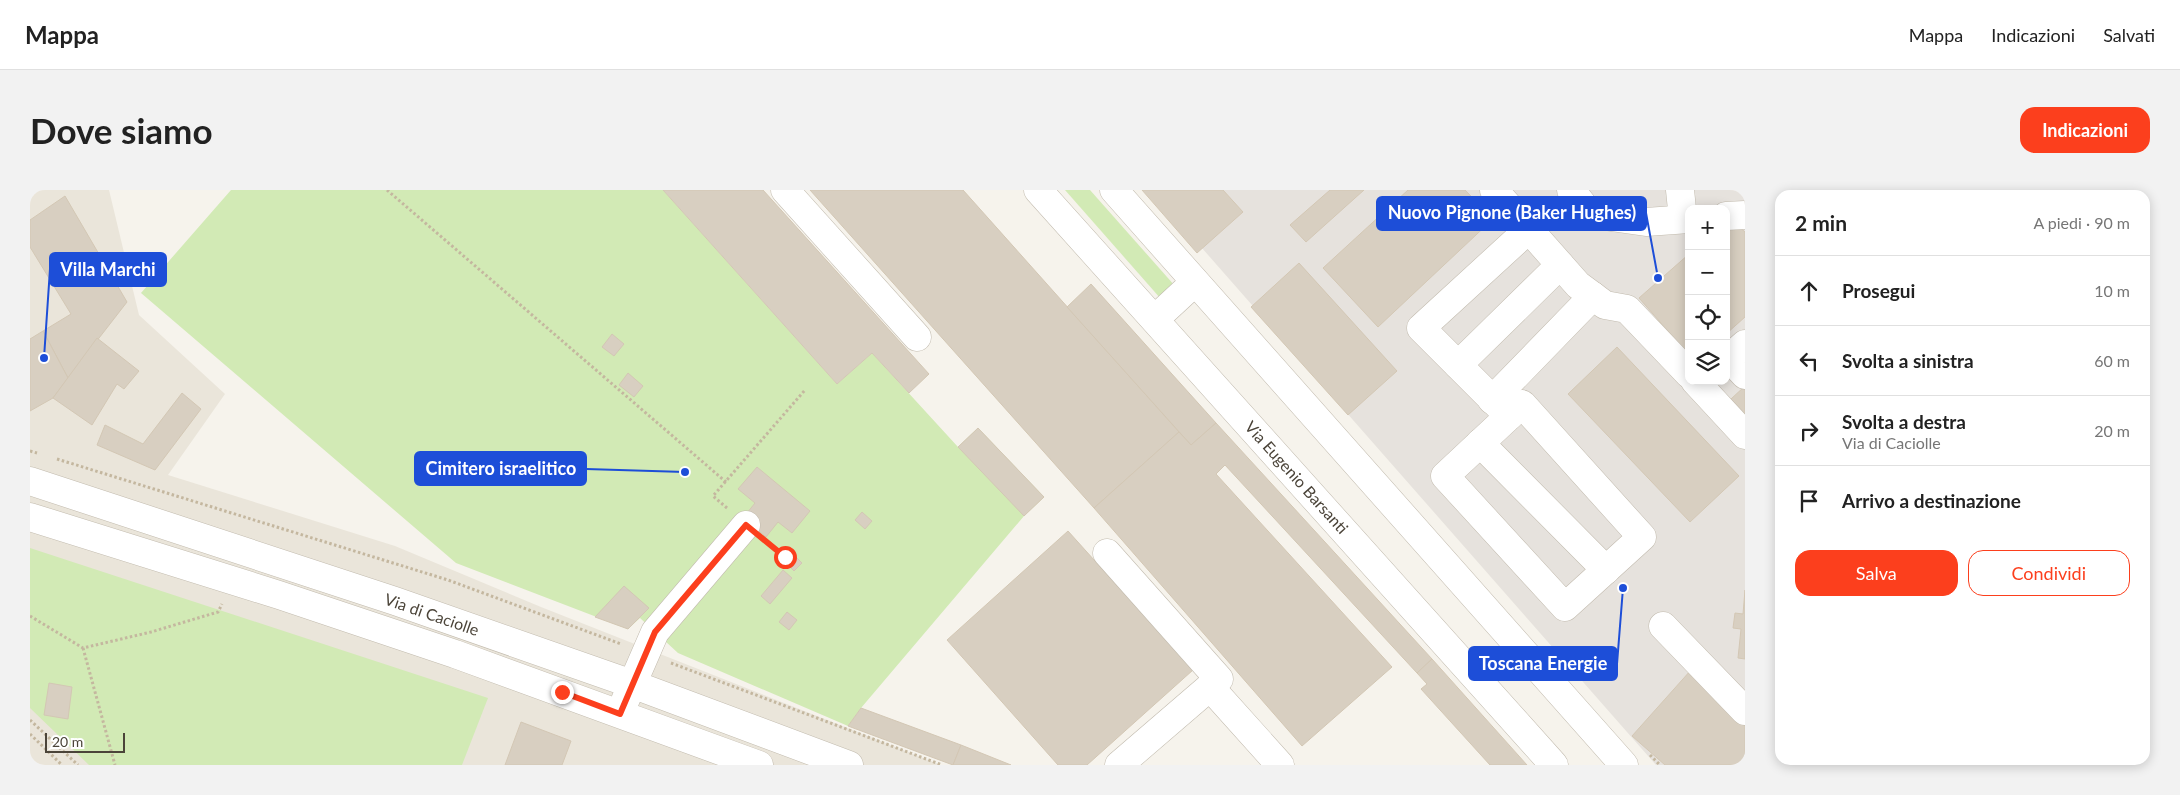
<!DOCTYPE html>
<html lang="it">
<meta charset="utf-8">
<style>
body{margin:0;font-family:Lato,sans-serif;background:#f2f2f2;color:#222}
.controls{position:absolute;right:15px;top:15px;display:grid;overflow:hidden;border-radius:10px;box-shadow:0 2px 12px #0003}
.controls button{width:45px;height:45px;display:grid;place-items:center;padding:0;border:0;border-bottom:1px solid #e0e0e0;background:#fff;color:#222;font:25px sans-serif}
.scale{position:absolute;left:15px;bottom:12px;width:80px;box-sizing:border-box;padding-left:5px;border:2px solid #4b4439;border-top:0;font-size:14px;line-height:18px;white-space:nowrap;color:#4b4439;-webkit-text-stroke:4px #fff;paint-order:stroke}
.stop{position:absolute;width:15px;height:15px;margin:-11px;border:4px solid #fc3f1d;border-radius:50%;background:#fff}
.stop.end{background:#fc3f1d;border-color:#fff;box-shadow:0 1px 5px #0008}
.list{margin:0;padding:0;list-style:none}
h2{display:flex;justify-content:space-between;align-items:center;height:65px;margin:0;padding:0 20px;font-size:21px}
h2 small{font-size:16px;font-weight:400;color:#767676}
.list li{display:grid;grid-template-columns:32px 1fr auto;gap:15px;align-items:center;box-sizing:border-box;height:70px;padding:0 20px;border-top:1px solid #e0e0e0}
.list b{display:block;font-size:19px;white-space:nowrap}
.list p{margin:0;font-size:16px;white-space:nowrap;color:#767676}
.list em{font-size:16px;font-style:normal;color:#767676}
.actions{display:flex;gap:10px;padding:15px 20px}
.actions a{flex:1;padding:11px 0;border:1px solid #fc3f1d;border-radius:15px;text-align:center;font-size:18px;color:#fc3f1d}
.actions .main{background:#fc3f1d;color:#fff}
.icon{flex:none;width:28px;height:28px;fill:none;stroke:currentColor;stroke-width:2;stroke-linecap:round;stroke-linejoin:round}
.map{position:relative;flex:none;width:1715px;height:575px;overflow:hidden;border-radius:15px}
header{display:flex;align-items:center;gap:30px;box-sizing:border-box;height:70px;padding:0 25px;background:#fff;border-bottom:1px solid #e0e0e0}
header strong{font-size:24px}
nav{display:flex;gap:28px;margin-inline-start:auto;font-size:18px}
.intro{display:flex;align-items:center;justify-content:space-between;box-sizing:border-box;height:120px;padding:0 30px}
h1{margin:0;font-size:35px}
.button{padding:12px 22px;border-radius:15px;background:#fc3f1d;color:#fff;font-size:18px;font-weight:700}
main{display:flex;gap:30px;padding:0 30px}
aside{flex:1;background:#fff;border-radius:15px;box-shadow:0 2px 12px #0003}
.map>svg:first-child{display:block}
.residential{fill:#eae5da}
.industrial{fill:#e6e2dd;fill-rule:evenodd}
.green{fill:#d2eab5}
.building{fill:#d8cfc1;stroke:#d3c7b4}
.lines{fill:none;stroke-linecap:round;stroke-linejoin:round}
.minor-casing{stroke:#c2bbae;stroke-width:29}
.path{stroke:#c4b79f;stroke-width:3;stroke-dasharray:2.5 2.5;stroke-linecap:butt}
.minor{stroke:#fff;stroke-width:28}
.route{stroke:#fc3f1d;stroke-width:6}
.labels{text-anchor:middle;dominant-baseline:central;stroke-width:5;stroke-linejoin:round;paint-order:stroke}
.street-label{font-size:16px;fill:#4b4439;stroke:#fff}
.leader{fill:none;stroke:#1d4ed8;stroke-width:2}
.callout-dot{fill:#1d4ed8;stroke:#fff;stroke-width:2}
.callout{fill:#1d4ed8;stroke:#1d4ed8;stroke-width:2}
.callout-label{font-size:18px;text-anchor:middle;font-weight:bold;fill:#fff}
</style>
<header>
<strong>Mappa</strong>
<nav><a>Mappa</a><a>Indicazioni</a><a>Salvati</a></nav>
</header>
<div class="intro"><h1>Dove siamo</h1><a class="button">Indicazioni</a></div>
<main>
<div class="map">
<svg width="1715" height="575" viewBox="0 0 1715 575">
<rect width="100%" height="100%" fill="#f6f3ec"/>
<!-- residential -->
<polygon class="residential" points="0,0 79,0 109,125 195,204 138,285 365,356 511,417 911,575 0,575"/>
<!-- industrial -->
<path class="industrial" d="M1121,0H1715V575H1626ZM1659,19H1696V191H1659Z"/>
<!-- green -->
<g class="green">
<polygon points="201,0 633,0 807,194 842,163 928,257 948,238 1014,307 994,326 831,518 818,536 648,463 610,428 598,439 426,373 111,103"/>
<polygon points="1035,0 1060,0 1145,96 1131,109"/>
<polygon points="0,358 458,508 432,575 59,575 0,518"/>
</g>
<!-- building -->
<g class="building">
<polygon points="633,0 733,0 899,184 879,203 842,163 807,194"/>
<polygon points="780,0 933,0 1149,242 1064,318"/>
<polygon points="1112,0 1193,0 1213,22 1167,63"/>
<polygon points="1300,0 1334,0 1276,52 1260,35"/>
<polygon points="1378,0 1435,0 1463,29 1348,137 1293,78"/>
<polygon points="35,6 97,112 38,188 13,141 41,124 0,57 0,30"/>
<polygon points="1699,28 1715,42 1715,127 1696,144 1696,30"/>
<polygon points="1659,64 1659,165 1609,108"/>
<polygon points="1269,73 1367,181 1318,225 1221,117"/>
<polygon points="1061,94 1186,233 1161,255 1037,117"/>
<polygon points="13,141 38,188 23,208 0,221 0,149"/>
<polygon points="582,144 594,154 584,166 572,157"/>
<polygon points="67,148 109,181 94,199 87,194 62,235 23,208"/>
<polygon points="1587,157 1709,286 1660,332 1538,204"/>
<polygon points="598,183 613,196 604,207 589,195"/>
<polygon points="1715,196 1715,224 1701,209"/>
<polygon points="152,203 171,219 125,280 67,255 75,235 113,254"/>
<polygon points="1186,233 1402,469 1387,483 1195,275 1186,284 1362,477 1272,556 1064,318 1149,242 1161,255"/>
<polygon points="948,238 1014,307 994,326 928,257"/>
<polygon points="727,277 780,321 762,343 748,332 736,347 713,328 725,313 708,299"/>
<polygon points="832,322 842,331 835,339 825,330"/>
<polygon points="1038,341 1163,480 1057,575 1028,575 917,450"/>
<polygon points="767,368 772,373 764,381 759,376"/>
<polygon points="753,380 762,388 740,414 731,406"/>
<polygon points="594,396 619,418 598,439 565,427"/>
<polygon points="1715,400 1715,469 1708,468 1711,439 1703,438 1705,423 1713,424"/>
<polygon points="757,422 767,430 759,440 749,432"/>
<polygon points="1402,469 1497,575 1460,575 1391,499 1397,494 1387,483"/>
<polygon points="1661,480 1715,529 1715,567 1707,575 1635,575 1602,546"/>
<polygon points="19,493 42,497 38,529 14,525"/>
<polygon points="831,518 931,555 923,575 818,536"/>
<polygon points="491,532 541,551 532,575 475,575"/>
<polygon points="931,555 981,575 923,575"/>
</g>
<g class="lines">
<!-- minor casing -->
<g class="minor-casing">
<g id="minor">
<polyline points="755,0 887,147"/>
<polyline points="1008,0 1524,575"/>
<polyline points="1084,0 1594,575"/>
<polyline points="1464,0 1548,95 1575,115 1597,119 1659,184"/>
<polyline points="1541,0 1560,24 1616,32 1659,29"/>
<polyline points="1650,0 1653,29"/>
<polyline points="1696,26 1715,25"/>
<polyline points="1125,129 1165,92"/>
<polyline points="1715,154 1699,168 1715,185"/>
<polyline points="1428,175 1530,75"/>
<polyline points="1665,191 1715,245"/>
<polyline points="1462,210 1563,106"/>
<polygon points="1492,214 1612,347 1535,417 1415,286"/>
<polyline points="1479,226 1391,138 1499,39"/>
<polyline points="1450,253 1576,380"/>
<polyline points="0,291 365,411 602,494 819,575"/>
<polyline points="0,327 249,405 425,464 729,575"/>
<polyline points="1077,363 1189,489 1089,575"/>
<polyline points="1633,436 1715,521"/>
<polyline points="1180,497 1250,575"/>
<polyline points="595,511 625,442 716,335"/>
</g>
</g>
<!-- path -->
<g class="path">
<polyline points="357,0 696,292"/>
<polyline points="0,261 7,263"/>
<polyline points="27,269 418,390 591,454"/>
<polyline points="697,318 683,306 775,200"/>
<polyline points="736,351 755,367"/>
<polyline points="0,426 53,458 121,442 188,422 192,414"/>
<polyline points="53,458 85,575"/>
<polyline points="641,473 912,575"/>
<polyline points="0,530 48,575"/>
<polyline points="0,544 32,575"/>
<polyline points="1620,565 1630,575"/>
</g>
<!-- minor -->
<use href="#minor" class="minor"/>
</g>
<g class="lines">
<!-- route -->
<polyline class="route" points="532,502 590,524 625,442 716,335 755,367"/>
</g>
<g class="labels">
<!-- street labels -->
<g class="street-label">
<text transform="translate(1267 287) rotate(48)">Via Eugenio Barsanti</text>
<text transform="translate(402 424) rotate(19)">Via di Caciolle</text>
</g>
</g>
<!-- callouts -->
<path class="leader" d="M1628 88L1616 23M14 168L20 79M655 282L556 279M1593 398L1587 474"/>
<g class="callout-dot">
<circle cx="1628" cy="88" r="5"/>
<circle cx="14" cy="168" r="5"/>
<circle cx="655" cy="282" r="5"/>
<circle cx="1593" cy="398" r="5"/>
</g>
<g class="callout">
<rect x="1347" y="7" width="269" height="33" rx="5"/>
<rect x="20" y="63" width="116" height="33" rx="5"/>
<rect x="385" y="262" width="171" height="33" rx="5"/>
<rect x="1439" y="457" width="148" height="33" rx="5"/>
</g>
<g class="callout-label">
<text x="1482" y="29">Nuovo Pignone (Baker Hughes)</text>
<text x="78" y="86">Villa Marchi</text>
<text x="471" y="285">Cimitero israelitico</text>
<text x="1513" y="480">Toscana Energie</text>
</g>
</svg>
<div class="controls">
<button>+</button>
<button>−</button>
<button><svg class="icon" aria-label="locate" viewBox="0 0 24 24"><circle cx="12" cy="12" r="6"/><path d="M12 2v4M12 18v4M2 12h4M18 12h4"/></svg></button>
<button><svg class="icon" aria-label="layers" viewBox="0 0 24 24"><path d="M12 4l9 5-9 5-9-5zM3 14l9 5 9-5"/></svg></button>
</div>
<div class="scale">20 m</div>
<div class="stop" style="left:755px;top:367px"></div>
<div class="stop end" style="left:532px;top:502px"></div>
</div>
<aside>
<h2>2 min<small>A piedi · 90 m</small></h2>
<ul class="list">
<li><svg class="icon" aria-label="ahead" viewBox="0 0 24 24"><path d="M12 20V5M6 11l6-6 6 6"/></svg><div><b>Prosegui</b></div><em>10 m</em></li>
<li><svg class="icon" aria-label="left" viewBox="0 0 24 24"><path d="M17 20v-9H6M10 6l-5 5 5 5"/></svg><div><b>Svolta a sinistra</b></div><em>60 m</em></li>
<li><svg class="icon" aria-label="right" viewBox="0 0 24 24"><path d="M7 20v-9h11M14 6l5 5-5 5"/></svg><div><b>Svolta a destra</b><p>Via di Caciolle</p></div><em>20 m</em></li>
<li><svg class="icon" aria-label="arrive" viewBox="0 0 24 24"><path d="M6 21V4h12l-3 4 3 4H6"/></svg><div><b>Arrivo a destinazione</b></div></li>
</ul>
<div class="actions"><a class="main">Salva</a><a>Condividi</a></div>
</aside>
</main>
